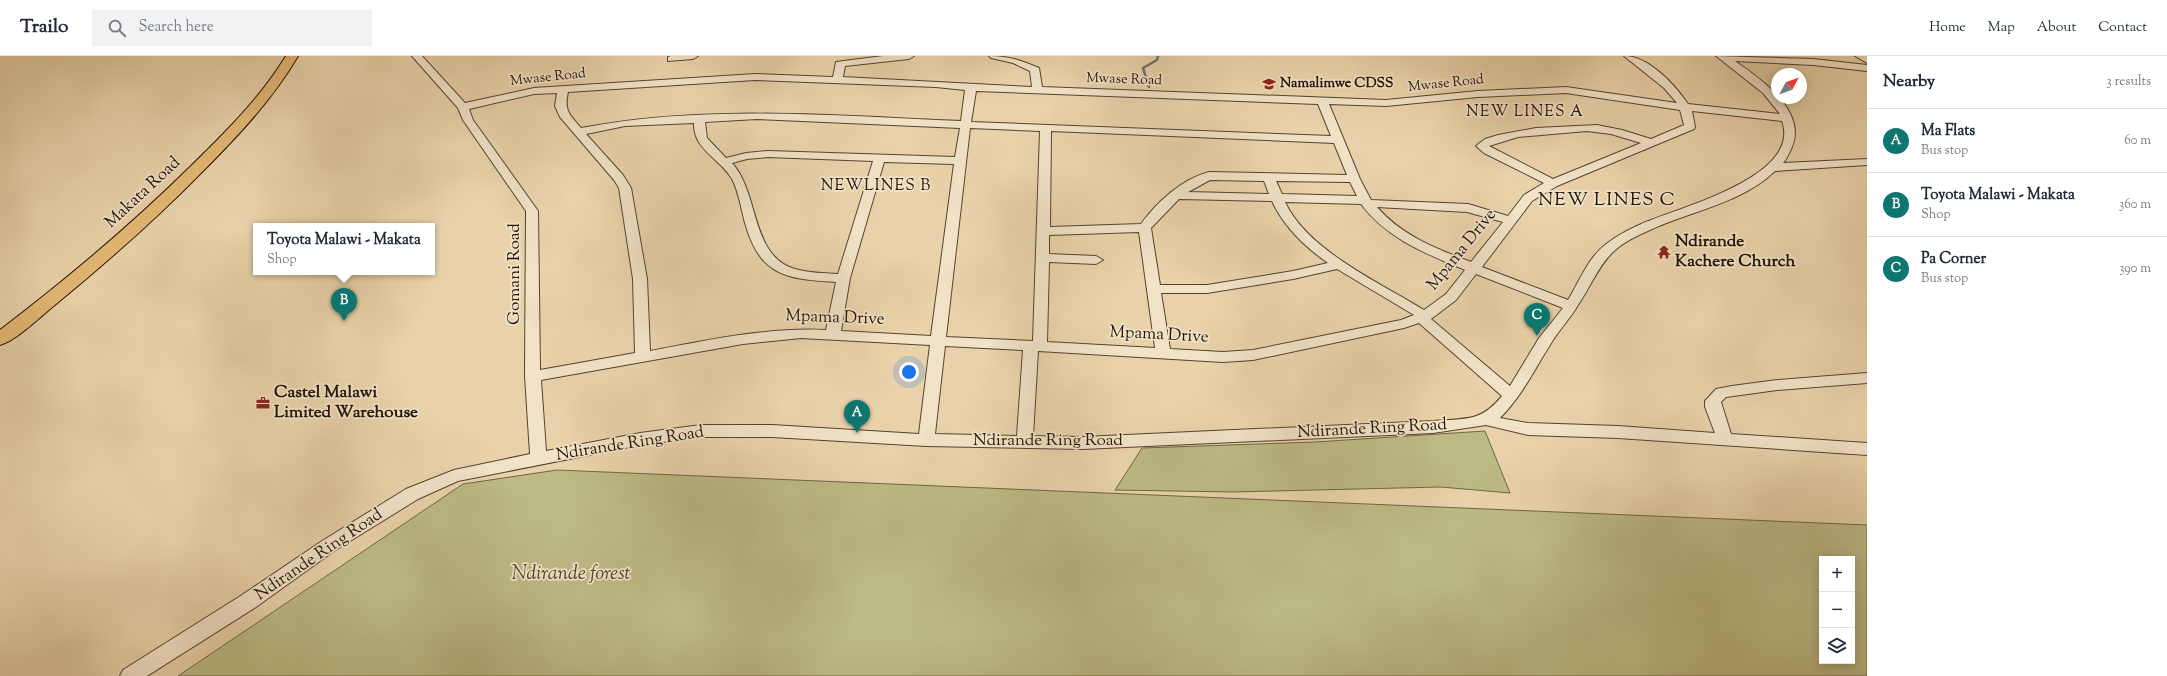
<!DOCTYPE html>
<meta charset="utf-8">
<style>
body{margin:0;font-family:"Sorts Mill Goudy",serif;background:#f2f2f3;color:#1f2937}
.controls{position:absolute;right:12px;bottom:12px;display:grid;overflow:hidden;border-radius:0px;box-shadow:0 2px 10px #0003}
.controls button{width:36px;height:36px;display:grid;place-items:center;padding:0;border:0;border-bottom:1px solid #e0e1e3;background:#fff;color:#1f2937;font:20px sans-serif}
.compass{position:absolute;left:1771px;top:12px;width:36px;height:36px;border-radius:50%;background:#fff;box-shadow:0 2px 10px #0003;rotate:49deg}
.you{position:absolute;left:909px;top:316px;width:14px;height:14px;margin:-10px;border:3px solid #fff;border-radius:50%;background:#1a73e8;box-shadow:0 0 0 6px #1a73e833}
.badge{display:grid;place-items:center;width:26px;height:26px;border-radius:50%;background:#0f766e;color:#fff;font-size:13px;font-weight:700}
.pin{position:absolute;translate:-50% -33px;filter:drop-shadow(0 1px 2px #0008)}
.pin::after{content:'';position:absolute;top:21px;width:14px;height:12px;background:inherit;clip-path:polygon(0 0,100% 0,50% 100%)}
.popup{position:absolute;left:253px;top:167px;width:182px;height:52px;box-sizing:border-box;display:grid;place-content:center;border-radius:0px;background:#fff;filter:drop-shadow(0 1px 3px #0005);font-size:13px;white-space:nowrap;color:#747a83}
.popup b{font-size:15px;color:#1f2937}
.popup::after{content:'';position:absolute;left:50%;top:100%;margin-left:-8px;border:8px solid transparent;border-top-color:#fff}
.list{margin:0;padding:0;list-style:none}
h2{display:flex;justify-content:space-between;align-items:center;height:52px;margin:0;padding:0 16px;font-size:17px}
h2 small{font-size:13px;font-weight:400;color:#747a83}
.list li{display:grid;grid-template-columns:26px 1fr auto;gap:12px;align-items:center;box-sizing:border-box;height:64px;padding:0 16px;border-top:1px solid #e0e1e3}
.list b{display:block;font-size:15px;white-space:nowrap}
.list p{margin:0;font-size:13px;white-space:nowrap;color:#747a83}
.list em{font-size:13px;font-style:normal;color:#747a83}
.icon{flex:none;width:22px;height:22px;fill:none;stroke:currentColor;stroke-width:2;stroke-linecap:round;stroke-linejoin:round}
.map{position:relative;flex:none;width:1867px;height:620px;overflow:hidden}
header{display:flex;align-items:center;gap:24px;box-sizing:border-box;height:56px;padding:0 20px;background:#fff;border-bottom:1px solid #e0e1e3}
header strong{font-size:19px}
nav{display:flex;gap:22px;margin-inline-start:auto;font-size:14px}
.search{width:280px;height:36px;background:#f2f2f3;display:flex;align-items:center;gap:10px;box-sizing:border-box;padding:0 14px;border-radius:0px;color:#747a83;font-size:15px}
main{display:flex}
aside{flex:1;background:#fff}
.map>svg:first-child{display:block}
.green{fill:#bcba85;stroke:#6f6745;fill-rule:evenodd}
.lines{fill:none;stroke-linecap:round;stroke-linejoin:round}
.stream{stroke:#6b756d;stroke-width:2.5}
.minor-casing{stroke:#54442e;stroke-width:2}
.major-casing{stroke:#221405;stroke-width:2}
.minor{fill:#f1e2c8;fill-rule:evenodd}
.major{fill:#e4b975;fill-rule:evenodd}
.labels{text-anchor:middle;dominant-baseline:central;stroke-width:3.5;stroke-linejoin:round;paint-order:stroke}
.far-street-label{font-size:14px;fill:#221405;stroke:#f1e2c8}
.far-poi-label{font-size:14px;font-weight:bold;fill:#221405;stroke:#f1e2c8;text-anchor:start}
.far-quarter-label{font-size:16px;letter-spacing:1px;fill:#221405;stroke:#f1e2c8}
.street-label{font-size:17px;fill:#221405;stroke:#f1e2c8}
.poi-label{font-size:17px;font-weight:bold;fill:#221405;stroke:#f1e2c8;text-anchor:start}
.quarter-label{font-size:19px;letter-spacing:1px;fill:#221405;stroke:#f1e2c8}
.near-park-label{font-size:20px;font-style:italic;fill:#50462b;stroke:#f1e2c8}
</style>
<header>
<strong>Trailo</strong>
<div class="search"><svg class="icon" aria-label="search" viewBox="0 0 24 24"><circle cx="10" cy="10" r="6"/><path d="M15 15l6 6"/></svg>Search here</div>
<nav><a>Home</a><a>Map</a><a>About</a><a>Contact</a></nav>
</header>
<main>
<div class="map">
<svg width="1867" height="620" viewBox="0 0 1867 620">
<rect width="100%" height="100%" fill="#e9d2aa"/>
<filter id="stains"><feTurbulence type="fractalNoise" baseFrequency=".005" numOctaves="4"/><feColorMatrix values="0 0 0 0 .2 0 0 0 0 .09 0 0 0 0 .02 0 0 0 .5 -.17"/></filter>
<radialGradient id="worn" r=".72"><stop offset=".6" stop-color="#630" stop-opacity="0"/><stop offset="1" stop-color="#630" stop-opacity=".3"/></radialGradient>
<!-- green -->
<g class="green">
<polygon points="1485,375 1510,437 1441,431 1232,436 1115,434 1142,392 1315,386"/>
<path d="M557,414L1867,469V620H178L463,428ZM1822,503H1852V605H1822Z"/>
</g>
<g class="lines">
<!-- stream -->
<polyline class="stream" points="1149,31 1143,12 1157,4 1158,0"/>
<!-- minor casing -->
<g class="minor-casing">
<g id="minor">
<path d="M412,0H422L465,47L534,32L755,18L833,21L836,6L883,0H914L909,3L845,10L843,21L1032,31L1030,15L1013,7L991,2L989,0C1008,0 1021,4 1039,12L1042,31L1386,44L1478,35L1566,31L1677,47L1664,32L1624,0C1649,0 1675,29 1688,48L1780,58L1763,37L1716,0L1813,3L1867,9V15L1813,9L1735,5C1761,23 1807,55 1792,91C1789,97 1787,103 1783,107L1867,103V109L1775,115C1742,147 1691,155 1650,174C1637,180 1623,186 1613,196C1598,210 1590,232 1578,249C1570,263 1558,275 1550,289C1534,314 1522,340 1500,362L1528,367L1618,370L1715,377L1705,351V345L1716,333L1732,330L1777,324L1867,317V327L1777,334L1726,341L1721,346L1731,378L1867,387V399L1618,382L1528,379L1486,369L1433,377L1083,393L926,390L772,381H701L640,389L458,425L418,443L334,495L256,551L147,620H120L123,614L242,539L322,485L406,433L454,414L530,398L525,320L526,155L463,64L458,52ZM755,24L936,31L965,34L961,65C834,60 706,48 581,72C569,58 564,55 568,36ZM976,35L1318,48L1331,80L971,66ZM557,37L555,50L560,61L614,124L619,132L633,223L635,297L540,314L538,155L473,64L469,53L534,38ZM1566,37L1680,54L1684,69L1651,83L1622,74L1597,69L1536,72L1498,79L1485,83L1476,90L1484,97L1544,127L1524,139L1508,160L1468,148L1371,144L1360,123L1329,48L1386,50L1478,41ZM1692,55L1782,65C1802,119 1685,150 1651,164C1635,170 1619,178 1605,189C1588,202 1579,226 1568,244L1482,211L1532,145L1557,130L1694,73L1695,71ZM757,63L960,72L955,101L768,95L746,97L726,102L707,82L705,66ZM694,67C693,94 720,102 732,123C739,136 741,153 745,167C760,220 786,223 836,226L826,274C767,271 708,284 650,295L647,223L631,132L623,119L586,78L625,70ZM970,72L1040,75L1033,285L946,281ZM1051,75L1334,87L1347,119L1209,116C1182,123 1157,146 1141,168L1050,171ZM1587,75L1611,78L1641,87L1553,123L1489,90L1518,81ZM768,101L873,105L838,218C824,217 809,217 795,213C750,200 760,138 732,107L747,103ZM884,106L954,108L931,280L841,275L850,222ZM1210,124L1264,125L1269,138L1188,136ZM1276,125L1350,126L1357,140L1282,138ZM1179,143L1272,145C1284,171 1305,191 1328,207L1293,215L1207,229H1160L1151,172ZM1285,146L1361,148C1387,183 1427,198 1465,214L1446,238L1424,254C1380,227 1307,194 1285,146ZM1377,151L1467,156L1503,166L1471,206C1437,193 1402,180 1377,151ZM1139,176L1155,292L1047,286L1049,206L1096,208L1103,204L1096,200L1049,198V179ZM1337,213L1414,259L1401,264L1253,294L1223,296L1170,293L1161,237H1207L1293,223ZM1476,218L1563,252L1539,282L1510,330L1431,263L1456,244ZM1419,267L1502,340C1480,367 1465,362 1433,365L1083,381L1033,380L1038,295L1223,306L1253,304L1404,272ZM801,282L930,289L919,378L772,369H701L640,377L546,395L541,324L743,288ZM945,290L1023,294L1017,380L935,378Z"/>
<polygon points="671,0 698,0 693,3 668,5 668,1"/>
<polygon points="1855,0 1867,0 1867,7"/>
</g>
</g>
<!-- major casing -->
<g class="major-casing">
<path id="major" d="M286,0H298C272,44 238,80 202,116C156,163 107,206 56,248C41,260 17,284 0,289V274C67,223 131,169 191,110C226,76 260,42 286,0Z"/>
</g>
<!-- minor -->
<use href="#minor" class="minor"/>
<!-- major -->
<use href="#major" class="major"/>
</g>
<!-- icons -->
<defs>
<g id="school-bare" transform="scale(1.08)"><path d="M0-5L7-2L0 1L-7-2ZM-4 1L0 2.5L4 1V4Q0 6-4 4Z" fill="#8f2418" stroke="#f1e2c8" stroke-width="2.5" paint-order="stroke"/></g>
<g id="temple-bare" transform="scale(1.08)"><path d="M0-6L5-2H3V0L6.5 2.5H4V6H1.5V3h-3V6H-4V2.5H-6.5L-3 0V-2H-5Z" fill="#8f2418" stroke="#f1e2c8" stroke-width="2.5" paint-order="stroke"/></g>
<g id="office-bare" transform="scale(1.08)"><path d="M-6-3h4V-5.5h4V-3h4V5H-6ZM-1-4.5V-3h2v-1.5ZM-6 0V1H6V0Z" fill="#8f2418" stroke="#f1e2c8" stroke-width="2.5" paint-order="stroke"/></g>
</defs>
<g fill-rule="evenodd">
<use href="#school-bare" x="1269" y="28"/>
<use href="#temple-bare" x="1664" y="196"/>
<use href="#office-bare" x="263" y="347"/>
</g>
<g class="labels">
<!-- far-street labels -->
<g class="far-street-label">
<text transform="translate(548 22) rotate(-6)">Mwase Road</text>
<text transform="translate(1124 24) rotate(2)">Mwase Road</text>
<text transform="translate(1446 28) rotate(-6)">Mwase Road</text>
</g>
<!-- far-poi labels -->
<g class="far-poi-label">
<text x="1280" y="28">Namalimwe CDSS</text>
</g>
<!-- far-quarter labels -->
<g class="far-quarter-label">
<text x="1525" y="56">NEW LINES A</text>
<text x="876" y="130">NEWLINES B</text>
</g>
<!-- street labels -->
<g class="street-label">
<text transform="translate(143 137) rotate(-43)">Makata Road</text>
<text transform="translate(1462 194) rotate(-51)">Mpama Drive</text>
<text transform="translate(515 218) rotate(-90)">Gomani Road</text>
<text transform="translate(835 262) rotate(2)">Mpama Drive</text>
<text transform="translate(1159 279) rotate(3)">Mpama Drive</text>
<text transform="translate(1372 373) rotate(-3)">Ndirande Ring Road</text>
<text x="1048" y="385">Ndirande Ring Road</text>
<text transform="translate(630 388) rotate(-9)">Ndirande Ring Road</text>
<text transform="translate(319 499) rotate(-34)">Ndirande Ring Road</text>
</g>
<!-- poi labels -->
<g class="poi-label">
<text x="1675" y="186">Ndirande<tspan x="1675" dy="20">Kachere Church</tspan></text>
<text x="274" y="337">Castel Malawi<tspan x="274" dy="20">Limited Warehouse</tspan></text>
</g>
<!-- quarter labels -->
<g class="quarter-label">
<text x="1607" y="144">NEW LINES C</text>
</g>
<!-- near-park labels -->
<g class="near-park-label">
<text x="571" y="518">Ndirande forest</text>
</g>
</g>
<rect width="100%" height="100%" filter="url(#stains)"/>
<rect width="100%" height="100%" fill="url(#worn)"/>
</svg>
<div class="controls">
<button>+</button>
<button>−</button>
<button><svg class="icon" aria-label="layers" viewBox="0 0 24 24"><path d="M12 4l9 5-9 5-9-5zM3 14l9 5 9-5"/></svg></button>
</div>
<svg class="compass" viewBox="-18 -18 36 36"><path d="M0-13l5 13h-10z" fill="#e53935"/><path d="M0 13l5-13h-10z" fill="#747a83"/></svg>
<div class="you"></div>
<div class="pin badge" style="left:857px;top:377px">A</div>
<div class="pin badge" style="left:344px;top:265px">B</div>
<div class="popup"><b>Toyota Malawi - Makata</b>Shop</div>
<div class="pin badge" style="left:1537px;top:280px">C</div>
</div>
<aside>
<h2>Nearby<small>3 results</small></h2>
<ul class="list">
<li><span class="badge">A</span><div><b>Ma Flats</b><p>Bus stop</p></div><em>60 m</em></li>
<li><span class="badge">B</span><div><b>Toyota Malawi - Makata</b><p>Shop</p></div><em>360 m</em></li>
<li><span class="badge">C</span><div><b>Pa Corner</b><p>Bus stop</p></div><em>390 m</em></li>
</ul>
</aside>
</main>
